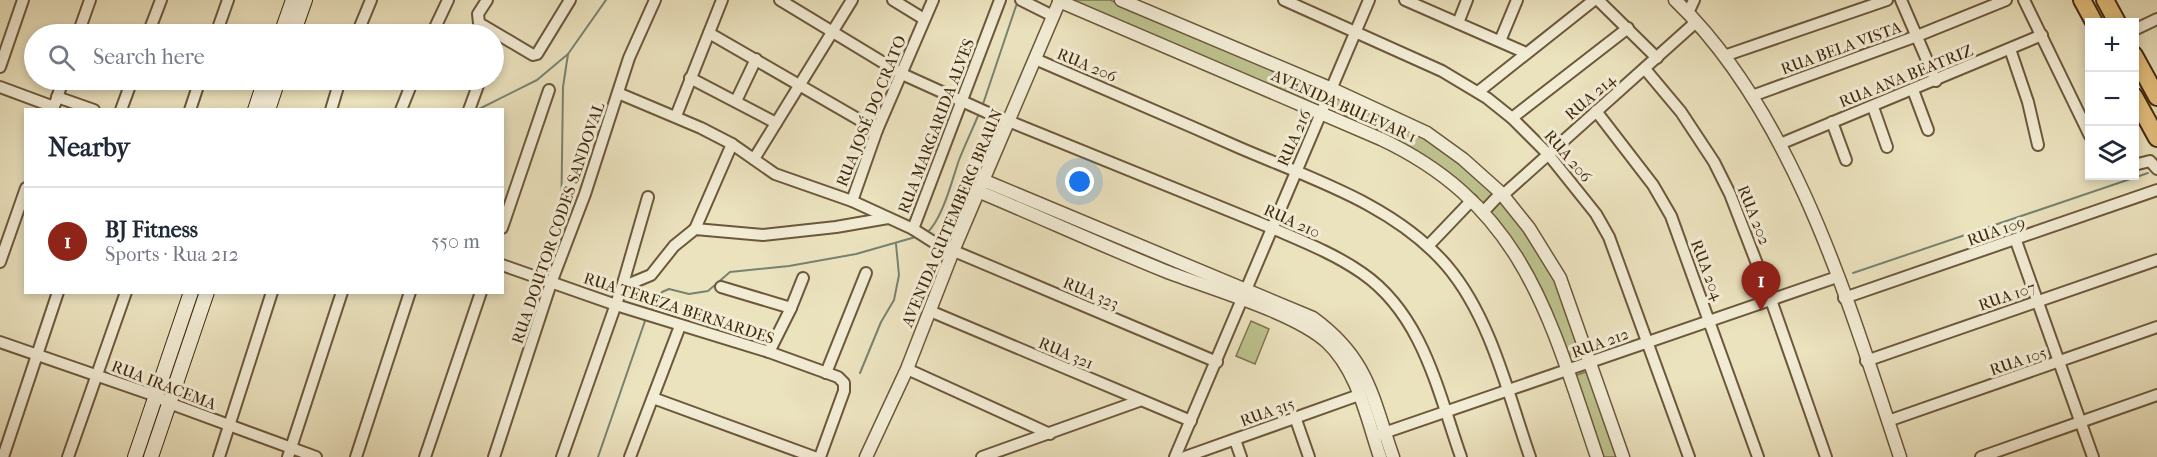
<!DOCTYPE html>
<meta charset="utf-8">
<style>
body{margin:0;font-family:"IM FELL French Canon",serif;background:#f2f2f3;color:#1f2937}
.controls{position:absolute;right:18px;top:18px;display:grid;overflow:hidden;border-radius:0px;box-shadow:0 3px 9px #0003}
.controls button{width:54px;height:54px;display:grid;place-items:center;padding:0;border:0;border-bottom:2px solid #e0e1e3;background:#fff;color:#1f2937;font:30px sans-serif}
.you{position:absolute;left:1080px;top:182px;width:21px;height:21px;margin:-15px;border:4px solid #fff;border-radius:50%;background:#1a73e8;box-shadow:0 0 0 9px #1a73e833}
.badge{display:grid;place-items:center;width:39px;height:39px;border-radius:50%;background:#8f2418;color:#fff;font-size:20px;font-weight:700}
.pin{position:absolute;translate:-50% -50px;filter:drop-shadow(0 2px 3px #0008)}
.pin::after{content:'';position:absolute;top:32px;width:21px;height:18px;background:inherit;clip-path:polygon(0 0,100% 0,50% 100%)}
.list{margin:0;padding:0;list-style:none}
h2{display:flex;justify-content:space-between;align-items:center;height:78px;margin:0;padding:0 24px;font-size:26px}
h2 small{font-size:20px;font-weight:400;color:#747a83}
.list li{display:grid;grid-template-columns:39px 1fr auto;gap:18px;align-items:center;box-sizing:border-box;height:108px;padding:0 24px;border-top:2px solid #e0e1e3}
.list b{display:block;font-size:22px;white-space:nowrap}
.list p{margin:0;font-size:20px;white-space:nowrap;color:#747a83}
.list em{font-size:20px;font-style:normal;color:#747a83}
.icon{flex:none;width:33px;height:33px;fill:none;stroke:currentColor;stroke-width:2;stroke-linecap:round;stroke-linejoin:round}
.map{position:relative;flex:none;width:2157px;height:457px;overflow:hidden}
.search{position:absolute;background:#fff;box-shadow:0 3px 9px #0003;left:24px;top:24px;width:480px;height:66px;display:flex;align-items:center;gap:15px;box-sizing:border-box;padding:0 21px;border-radius:33px;color:#747a83;font-size:22px}
.panel{position:absolute;background:#fff;box-shadow:0 3px 9px #0003;left:24px;top:108px;width:480px;height:186px;border-radius:0px}
.map>svg:first-child{display:block}
.green{fill:#bdc28e;stroke:#80764e;stroke-width:1.5}
.lines{fill:none;stroke-linecap:round;stroke-linejoin:round}
.stream{stroke:#768371;stroke-width:2}
.minor-casing{stroke:#6c583b;stroke-width:14}
.tertiary-casing{stroke:#6c583b;stroke-width:15}
.secondary-casing{stroke:#422a0f;stroke-width:16}
.primary-casing{stroke:#422a0f;stroke-width:20}
.minor{stroke:#f2ecd5;stroke-width:10}
.tertiary{stroke:#f2ecd5;stroke-width:12}
.secondary{stroke:#f2ecd5;stroke-width:14}
.primary{stroke:#e6c17f;stroke-width:16}
.labels{text-anchor:middle;dominant-baseline:central;stroke-width:6;stroke-linejoin:round;paint-order:stroke}
.street-label{font-size:16px;fill:#422a0f;stroke:#f2ecd5}
</style>
<div class="map">
<svg width="2157" height="457" viewBox="0 0 2157 457">
<rect width="100%" height="100%" fill="#ebe2be"/>
<filter id="stains"><feTurbulence type="fractalNoise" baseFrequency=".00333" numOctaves="4"/><feColorMatrix values="0 0 0 0 .2 0 0 0 0 .09 0 0 0 0 .02 0 0 0 .5 -.17"/></filter>
<radialGradient id="worn" r=".72"><stop offset=".6" stop-color="#630" stop-opacity="0"/><stop offset="1" stop-color="#630" stop-opacity=".3"/></radialGradient>
<!-- green -->
<g class="green">
<polygon points="1066,0 1110,0 1325,92 1319,108"/>
<polygon points="1335,95 1429,139 1495,193 1483,205 1328,112"/>
<polygon points="1502,200 1557,280 1586,359 1569,364 1542,290 1515,245 1489,212"/>
<polygon points="1251,321 1269,329 1255,364 1236,356"/>
<polygon points="1589,371 1619,457 1601,457 1574,376"/>
</g>
<g class="lines">
<!-- stream -->
<g class="stream">
<polyline points="983,104 1016,6"/>
<polyline points="479,109 537,80 568,54 606,0"/>
<polyline points="561,228 563,87 568,54"/>
<path d="M927,233C943,218 952,180 959,160C965,145 972,130 978,116"/>
<polyline points="1853,273 2148,173"/>
<polyline points="651,311 662,292 669,289 689,294 708,291 730,272 789,266 856,254 919,236"/>
<polyline points="860,373 881,322 894,300 899,275 896,244"/>
<polyline points="598,457 646,318"/>
</g>
<!-- minor casing -->
<g class="minor-casing">
<g id="minor">
<polyline points="487,0 478,14 479,23 533,55 537,54 570,0"/>
<path d="M780,0L902,74L986,112L1272,228C1302,241 1335,254 1362,273C1423,315 1438,392 1461,457"/>
<polyline points="893,0 924,19"/>
<polyline points="1021,0 1053,16"/>
<polyline points="1284,0 1442,71 1487,98 1512,118 1548,154 1596,214 1609,237 1689,457"/>
<polyline points="1405,0 1526,53"/>
<polyline points="1598,0 1657,58"/>
<polyline points="1901,0 1936,81"/>
<polyline points="2024,0 2090,136"/>
<polyline points="1688,13 1694,0"/>
<polyline points="1458,23 1467,0"/>
<polyline points="2134,30 2157,19"/>
<polyline points="709,33 877,130"/>
<polyline points="78,34 90,0"/>
<polyline points="148,34 161,0"/>
<polyline points="216,34 228,0"/>
<polyline points="357,34 371,0"/>
<polyline points="432,34 448,0"/>
<polyline points="1500,41 1517,0"/>
<polyline points="2010,49 2028,102 2038,145"/>
<polyline points="1724,56 1887,0"/>
<path d="M1035,59C1104,89 1172,118 1240,148C1312,179 1395,205 1447,266C1491,318 1508,394 1530,457"/>
<polyline points="0,67 23,0"/>
<polyline points="1645,69 1681,112 1714,162 1730,194 1771,300 1826,457"/>
<polyline points="690,78 776,123"/>
<polyline points="0,87 54,107"/>
<polyline points="1913,90 1928,130"/>
<polyline points="1478,92 1594,0"/>
<polyline points="618,93 701,128 732,144 775,174 852,201 913,229 935,243 1217,362"/>
<polyline points="1752,96 1917,36 2006,0"/>
<polyline points="57,97 94,110"/>
<polyline points="736,101 756,59"/>
<polyline points="55,104 63,80"/>
<polyline points="1873,107 1887,147"/>
<polyline points="121,110 132,80"/>
<polyline points="190,110 200,80"/>
<polyline points="331,110 340,80"/>
<polyline points="401,110 413,80"/>
<polyline points="469,110 480,80"/>
<polyline points="1596,111 1653,185 1671,216 1758,457"/>
<polyline points="676,116 722,0"/>
<polyline points="1512,118 1628,28"/>
<polyline points="1832,122 1846,160"/>
<polyline points="1780,144 2042,35"/>
<polyline points="754,159 852,0"/>
<polyline points="2134,165 2150,161 2157,169"/>
<polyline points="1503,195 1696,22"/>
<polyline points="852,201 877,130 933,0"/>
<polyline points="1484,211 1501,193"/>
<polyline points="502,228 549,90"/>
<polyline points="695,229 732,144"/>
<polyline points="913,229 1000,0"/>
<polyline points="2016,241 2093,457"/>
<polyline points="1428,246 1472,200"/>
<polyline points="0,262 26,188"/>
<polyline points="502,265 616,305 769,352 838,377 844,383 844,391 820,457"/>
<polyline points="622,287 651,275 674,246 695,229 763,235 836,227 888,218"/>
<polyline points="721,287 791,308"/>
<polyline points="1844,298 2157,190"/>
<polyline points="930,311 1191,421"/>
<polyline points="0,342 156,396 169,403 316,457"/>
<polyline points="769,352 791,308 803,278"/>
<polyline points="1866,361 2157,260"/>
<polyline points="907,369 1050,434"/>
<polyline points="826,373 866,273"/>
<polyline points="653,398 814,457"/>
<polyline points="1295,417 1309,457"/>
<polyline points="1888,421 2157,327"/>
<polyline points="1378,435 1837,277"/>
<polyline points="1235,440 1241,457"/>
<polyline points="3,457 58,292"/>
<polyline points="68,457 126,292"/>
<polyline points="219,457 272,292"/>
<polyline points="288,457 342,292"/>
<polyline points="356,457 410,292"/>
<polyline points="425,457 481,292"/>
<polyline points="494,457 551,283 585,194 629,58 655,0"/>
<polyline points="562,457 622,287 648,197"/>
<polyline points="630,457 680,326"/>
<polyline points="982,457 1139,401"/>
<polyline points="1175,457 1369,0"/>
<polyline points="1185,457 1359,395"/>
<polyline points="1981,457 2157,395"/>
</g>
</g>
<!-- tertiary casing -->
<g class="tertiary-casing">
<g id="tertiary">
<polyline points="1121,0 1332,89 1427,133 1463,159 1501,193 1529,228 1560,278 1623,457"/>
<path d="M1675,0C1794,114 1849,304 1900,457"/>
<path d="M1059,1L1381,139C1525,207 1550,319 1597,457"/>
<path d="M985,181L1313,318C1368,358 1372,396 1393,457"/>
<path d="M980,192C1042,218 1103,246 1165,271C1208,288 1294,312 1327,342C1358,371 1367,419 1380,457"/>
<polyline points="866,457 907,369 953,251 1060,0"/>
</g>
</g>
<!-- secondary casing -->
<g class="secondary-casing">
<g id="secondary">
<polyline points="281,34 293,0"/>
<polyline points="293,34 305,0"/>
<polyline points="255,110 265,80"/>
<polyline points="268,110 278,80"/>
<polyline points="135,457 191,292"/>
<polyline points="151,457 207,292"/>
</g>
</g>
<!-- primary casing -->
<g class="primary-casing">
<g id="primary">
<polyline points="2082,0 2094,22"/>
<polyline points="2105,0 2117,22"/>
<polyline points="2134,55 2157,97"/>
<polyline points="2134,96 2157,138"/>
</g>
</g>
<!-- minor -->
<use href="#minor" class="minor"/>
<!-- tertiary -->
<use href="#tertiary" class="tertiary"/>
<!-- secondary -->
<use href="#secondary" class="secondary"/>
<!-- primary -->
<use href="#primary" class="primary"/>
</g>
<g class="labels">
<!-- street labels -->
<g class="street-label">
<text transform="translate(1841 48) rotate(-20)">RUA BELA VISTA</text>
<text transform="translate(1087 65) rotate(23)">RUA 206</text>
<text transform="translate(1906 76) rotate(-22)">RUA ANA BEATRIZ</text>
<text transform="translate(1590 97) rotate(-41)">RUA 214</text>
<text transform="translate(1344 106) rotate(24)">AVENIDA BULEVAR 1</text>
<text transform="translate(871 111) rotate(-68)">RUA JOSÉ DO CRATO</text>
<text transform="translate(936 126) rotate(-69)">RUA MARGARIDA ALVES</text>
<text transform="translate(1294 138) rotate(-66)">RUA 216</text>
<text transform="translate(1568 156) rotate(49)">RUA 206</text>
<text transform="translate(1754 215) rotate(68)">RUA 202</text>
<text transform="translate(952 218) rotate(-67)">AVENIDA GUTEMBERG BRAUN</text>
<text transform="translate(1292 221) rotate(24)">RUA 210</text>
<text transform="translate(558 223) rotate(-71)">RUA DOUTOR CODES SANDOVAL</text>
<text transform="translate(1996 231) rotate(-19)">RUA 109</text>
<text transform="translate(1707 270) rotate(69)">RUA 204</text>
<text transform="translate(1091 293) rotate(23)">RUA 323</text>
<text transform="translate(2007 296) rotate(-19)">RUA 107</text>
<text transform="translate(679 308) rotate(18)">RUA TEREZA BERNARDES</text>
<text transform="translate(1600 343) rotate(-20)">RUA 212</text>
<text transform="translate(1066 353) rotate(23)">RUA 321</text>
<text transform="translate(2018 361) rotate(-19)">RUA 105</text>
<text transform="translate(164 385) rotate(21)">RUA IRACEMA</text>
<text transform="translate(1267 412) rotate(-20)">RUA 315</text>
</g>
</g>
<rect width="100%" height="100%" filter="url(#stains)"/>
<rect width="100%" height="100%" fill="url(#worn)"/>
</svg>
<div class="controls">
<button>+</button>
<button>−</button>
<button><svg class="icon" aria-label="layers" viewBox="0 0 24 24"><path d="M12 4l9 5-9 5-9-5zM3 14l9 5 9-5"/></svg></button>
</div>
<div class="you"></div>
<div class="pin badge" style="left:1761px;top:311px">1</div>
<div class="search"><svg class="icon" aria-label="search" viewBox="0 0 24 24"><circle cx="10" cy="10" r="6"/><path d="M15 15l6 6"/></svg>Search here</div>
<section class="panel">
<h2>Nearby<small></small></h2>
<ul class="list">
<li><span class="badge">1</span><div><b>BJ Fitness</b><p>Sports · Rua 212</p></div><em>550 m</em></li>
</ul>
</section>
</div>
